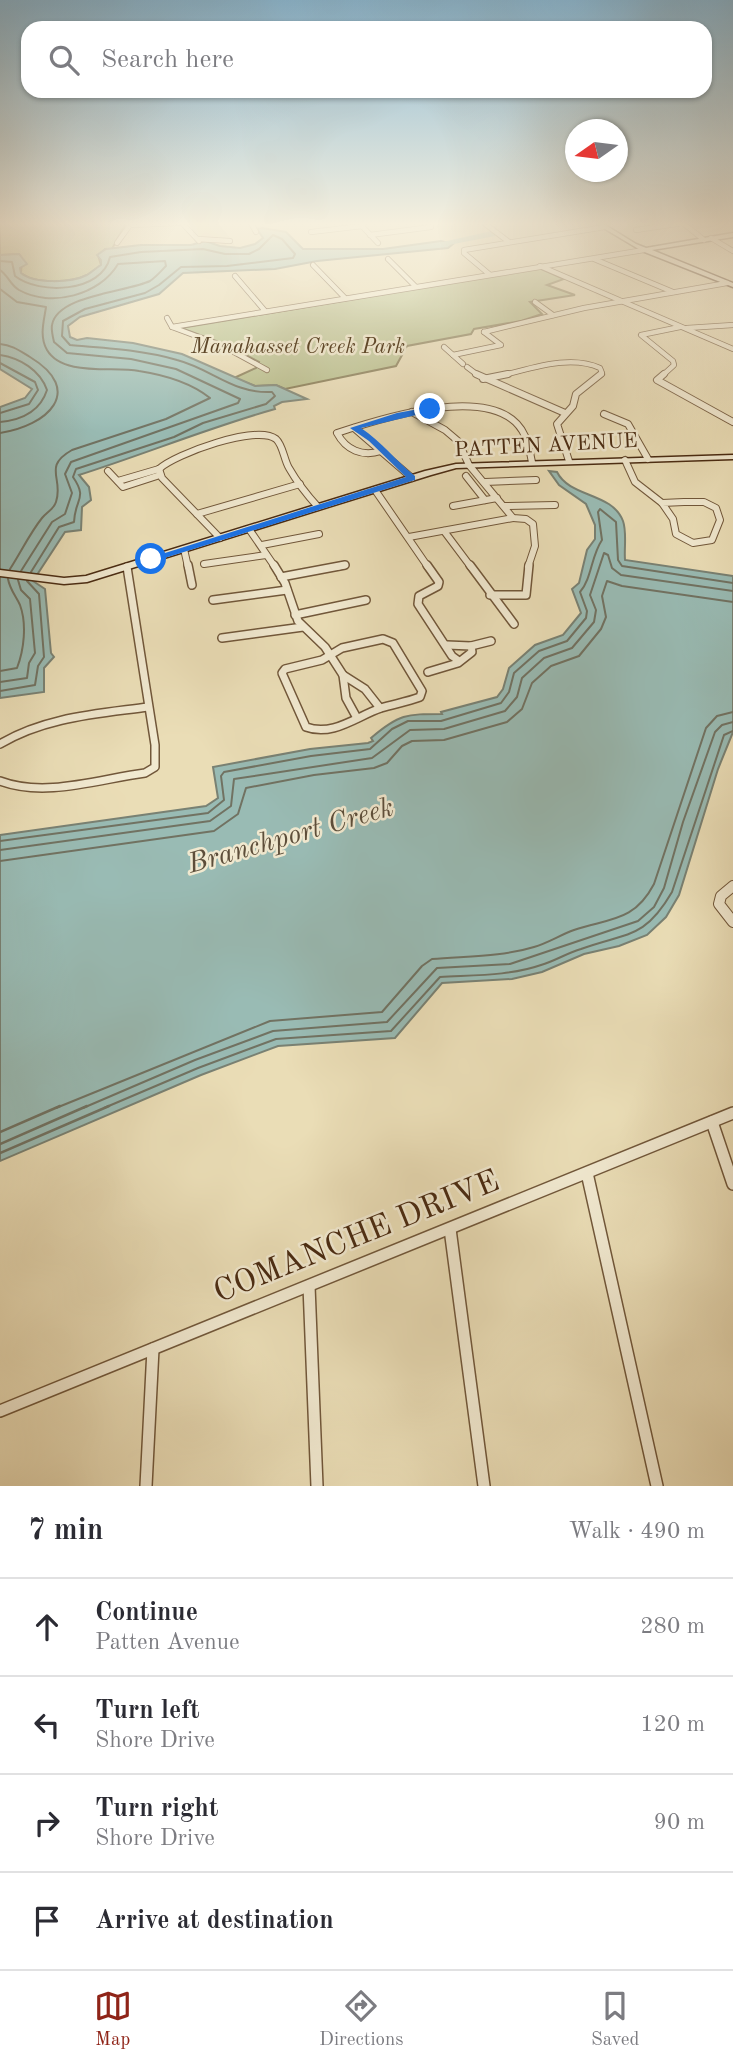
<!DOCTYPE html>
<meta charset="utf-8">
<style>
body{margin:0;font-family:"Old Standard TT",serif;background:#f7f7f7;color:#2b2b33}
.compass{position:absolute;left:565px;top:119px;width:63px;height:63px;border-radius:50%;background:#fff;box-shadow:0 2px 5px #0004;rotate:256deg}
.stop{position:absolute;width:21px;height:21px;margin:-16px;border:5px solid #1a73e8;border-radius:50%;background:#fff}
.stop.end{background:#1a73e8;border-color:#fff;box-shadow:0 2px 7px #0008}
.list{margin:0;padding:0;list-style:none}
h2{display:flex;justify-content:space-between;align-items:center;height:91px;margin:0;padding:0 28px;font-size:30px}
h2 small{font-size:23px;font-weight:400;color:#7c7c81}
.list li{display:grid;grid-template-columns:46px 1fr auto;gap:21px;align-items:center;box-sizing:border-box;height:98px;padding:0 28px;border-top:2px solid #e1e1e2}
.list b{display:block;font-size:26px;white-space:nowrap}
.list p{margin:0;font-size:23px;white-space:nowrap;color:#7c7c81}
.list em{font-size:23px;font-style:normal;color:#7c7c81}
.icon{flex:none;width:38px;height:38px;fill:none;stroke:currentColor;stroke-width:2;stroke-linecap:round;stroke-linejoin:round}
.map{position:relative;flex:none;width:733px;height:1486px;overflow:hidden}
.search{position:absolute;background:#fff;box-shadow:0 2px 5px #0004;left:21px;right:21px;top:21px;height:77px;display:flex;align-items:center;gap:18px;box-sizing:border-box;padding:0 24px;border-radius:21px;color:#7c7c81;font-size:26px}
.sheet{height:483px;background:#fff}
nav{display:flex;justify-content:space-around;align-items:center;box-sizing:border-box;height:98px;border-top:2px solid #e1e1e2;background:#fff;font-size:19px;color:#7c7c81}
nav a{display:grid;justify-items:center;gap:4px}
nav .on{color:#8f2418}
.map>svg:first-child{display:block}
.green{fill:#b8c08c;stroke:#80754e;stroke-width:2}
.water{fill:#99bbb4;stroke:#798173;stroke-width:2}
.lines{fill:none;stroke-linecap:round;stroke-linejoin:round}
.shore-far1{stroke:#717262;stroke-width:2}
.shore{stroke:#717262;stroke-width:2.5}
.river{fill:#99bbb4;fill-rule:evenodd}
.street-far4-casing{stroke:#71573a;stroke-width:6}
.street-far3-casing{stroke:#71573a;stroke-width:8}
.street-far2-casing{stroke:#71573a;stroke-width:10}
.street-far1-casing{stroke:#71573a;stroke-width:12}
.street-casing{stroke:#71573a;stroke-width:14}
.secondary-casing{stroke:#492a11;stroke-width:3}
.street-far4{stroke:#f1e9d0;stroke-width:4.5}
.street-far3{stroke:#f1e9d0;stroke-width:6}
.street-far2{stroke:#f1e9d0;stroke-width:7}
.street-far1{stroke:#f1e9d0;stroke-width:10}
.street{stroke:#f1e9d0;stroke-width:11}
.secondary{fill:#f1e9d0;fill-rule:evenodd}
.route{fill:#1a73e8}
.labels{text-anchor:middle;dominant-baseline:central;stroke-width:5;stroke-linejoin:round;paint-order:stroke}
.far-park-label{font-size:21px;font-style:italic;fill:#5f482a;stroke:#f1e9d0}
.far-street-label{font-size:21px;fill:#492a11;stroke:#f1e9d0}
.water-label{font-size:28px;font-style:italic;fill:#5d4e3a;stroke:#f1e9d0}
.near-street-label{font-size:32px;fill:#492a11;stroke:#f1e9d0}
</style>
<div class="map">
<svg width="733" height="1486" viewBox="0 0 733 1486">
<rect width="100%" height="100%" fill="#eaddb6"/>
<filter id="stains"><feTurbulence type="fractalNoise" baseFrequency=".00286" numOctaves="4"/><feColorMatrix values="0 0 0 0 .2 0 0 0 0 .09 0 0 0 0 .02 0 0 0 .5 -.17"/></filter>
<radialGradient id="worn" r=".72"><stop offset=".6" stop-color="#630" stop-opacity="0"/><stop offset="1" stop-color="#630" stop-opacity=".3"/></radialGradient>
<!-- green -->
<g class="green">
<path d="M0,223H126L112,249H105L98,255L101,265C96,268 92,272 87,275C71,283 34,284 21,273L22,258L19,254L0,255Z"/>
<polygon points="539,268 564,279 547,285 575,295 530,302 542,314 521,321 474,329 471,334 407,346 396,366 285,389 276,385 255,386 234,378 256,368 259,362 227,345 181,328"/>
</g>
<!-- water -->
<g class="water">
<path d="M262,228L286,232L303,249H383L441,241L453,244L448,248L317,261L275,269L183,273L159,294L80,317L68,326L70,337L77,340L87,338L133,343L182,354L255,386L276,385L307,399L282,402L274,406L275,409C208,428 145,454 79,475L89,487L91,500L82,507L81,530L65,532L33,581L45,589L51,653L54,657L44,668V692L0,698V407L25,398L32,389L0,369V255L19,254L27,264L20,268L21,273C34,284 71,283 87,275C92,272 96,268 101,265V260L97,255L106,249L141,245H191L205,241L220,246L240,248L255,244L263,238L257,229Z"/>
<path d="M549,471L557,472C570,498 612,492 623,521C627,532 624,548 625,560L733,576V732L718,769L679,895L666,917L647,935L619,946L584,954L542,972L512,979L442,983L395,1038L278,1046L201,1075L0,1161V835L206,806L218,798L213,767L310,749L368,743L373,741L371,738C399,714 406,714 442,714L441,712L497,697L503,689L509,668L535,645L563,635L581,613L572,589L579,583L587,550L595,539V525L586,504L559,485Z"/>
</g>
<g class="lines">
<!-- shore-far1 -->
<g class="shore-far1">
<path d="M0,261L12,262L15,276C39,295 102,293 110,257L141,252L203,249L225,254H249L259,249L273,235L282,239L295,254L293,258L227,266L181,267L159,285L145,293L85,309L63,321L62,336L70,345C106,348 142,350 177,360C212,369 233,394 272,392L275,396L266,404L203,423L174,437L76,469L73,477C88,499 75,498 74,522L59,527L31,572"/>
<path d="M0,270C8,275 10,285 19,290C51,308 100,295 118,264L165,261L166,266C161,271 156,277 150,281C127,292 57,295 52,325C51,330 53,337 54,342L67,353L131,359L176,369L240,399L238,403L71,462L65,474L72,493L65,514L52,522L21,571"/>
<path d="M0,289L17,302L46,307C44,321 39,336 47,350C63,377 113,366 139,371C165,375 190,382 210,398L166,419L72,450C42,467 64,478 56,502C54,509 47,512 42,518C30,533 21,552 10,569"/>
<path d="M0,344C12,345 20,351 30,357C86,391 47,426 0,433"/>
<path d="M0,355C20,358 40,370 47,390C40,412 21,420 0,422"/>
<polyline points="0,363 35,382 38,390 29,404 0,413"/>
<path d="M0,671L17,668C24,650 27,624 20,605C16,596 10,590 8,579"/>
<polyline points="0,682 27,678 29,663 35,653 30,599 21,590 18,580"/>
<polyline points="0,691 35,685 38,666 44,657 39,594 27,581"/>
<path d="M0,841L208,813L224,800L221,776L224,772L311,756L370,749L392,729L408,721H441L501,703L509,692L514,673L539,651L567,641L586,618L587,611L580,592C592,578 591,556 602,540L598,512L600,509L616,522L618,560L622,566L733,583"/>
<polyline points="0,850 210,821 231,806 234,779 372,758 410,730 444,729 505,711 517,697 522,678 544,658 572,648 594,622 596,610 590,595 604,553 608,555 612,568 621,575 733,591"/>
<polyline points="0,861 214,831 238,814 246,788 314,775 374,768 387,763 402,746 412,741 444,740 507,722 522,709 532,683 551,666 579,656 601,629 606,617 602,596 607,581 622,586 733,602"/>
<path d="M56,1108L270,1021L382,1012L422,966L432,959C465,956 502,957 534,947C548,943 560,935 574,930C610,918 634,922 654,884L706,728L717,716L733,712"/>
<polyline points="83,1108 195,1060 273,1031 387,1022 437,968 510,964 638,921 654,907 664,888 683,822 715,732 722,725 733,722"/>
<path d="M104,1108L198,1068L276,1039L391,1031L440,977C473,975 510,976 541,965C555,961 567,953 581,949C627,932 644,940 672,892L724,735L733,731"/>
</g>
<!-- shore -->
<g class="shore">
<polyline points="0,1132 60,1106"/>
<polyline points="0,1144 87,1106"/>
<polyline points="0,1153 109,1106"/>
</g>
<!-- river -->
<polygon class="river" points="492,231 495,232 495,236 433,248 429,245"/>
<!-- street-far4 casing -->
<g class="street-far4-casing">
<g id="street-far4">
<polyline points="182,223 199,241"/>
<polyline points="251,223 256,232"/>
<polyline points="359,223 378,243"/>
<polyline points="484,223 509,242"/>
<polyline points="636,230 683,223 704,240"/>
<polyline points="311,232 362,226"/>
<polyline points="370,235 431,227 430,223"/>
<polyline points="711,238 733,251"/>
<polyline points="198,239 230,241"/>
<polyline points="117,243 130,225 178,223"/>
<polyline points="388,259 415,286"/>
<polyline points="594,259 673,292"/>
<polyline points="313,265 345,298"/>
<polyline points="540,266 733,349"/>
<polyline points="489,274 464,253 464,250 605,227"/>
<polyline points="235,276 265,311"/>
<polyline points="535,302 553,315"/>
<polyline points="167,318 172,327 223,346 267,370"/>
<polyline points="172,327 644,250"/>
<polyline points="687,328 733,325"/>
<polyline points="484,332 584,308 727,283"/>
<polyline points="444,347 463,364"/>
<polyline points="453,355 501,345 484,332"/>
<polyline points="467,367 479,376"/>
<path d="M499,376C531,369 569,354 600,368L602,373L599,376"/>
<polyline points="662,376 674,365 673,361 641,335 680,327"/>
</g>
</g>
<!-- street-far3 casing -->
<g class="street-far3-casing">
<g id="street-far3">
<polyline points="476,374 565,413"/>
<polyline points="664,374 657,380 733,422"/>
<polyline points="483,379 508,374"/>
<polyline points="412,412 445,430 458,441 469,465 513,518 526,519 533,524 535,546 528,567"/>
<polyline points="604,414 628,424 648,459"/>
<polyline points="354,428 412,478"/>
<path d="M381,451C362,457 346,450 337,433C379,419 500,379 525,436C529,443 530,454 532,462"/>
<polyline points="625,460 635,482 662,503"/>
<polyline points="569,461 557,424 573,406 576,394 601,374"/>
<path d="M159,469C175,454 257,424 276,439C283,445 284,460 289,468C297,482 307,495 318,507"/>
<polyline points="159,469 162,478 220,538"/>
<polyline points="108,471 123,487 160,475"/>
<polyline points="466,476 485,500"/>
<polyline points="118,481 159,469"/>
<polyline points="485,482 536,480"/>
<polyline points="375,490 428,567"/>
<polygon points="684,502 704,502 716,508 720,520 712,540 693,543 676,534 673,519 662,503"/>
<polyline points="453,506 497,498"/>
<polyline points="504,506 555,505"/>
<polyline points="197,514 300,484"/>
<polyline points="249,529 275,567"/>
<polyline points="444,531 471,567"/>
<polyline points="409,537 513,518"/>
<polyline points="262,545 319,534"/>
<polyline points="184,549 188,567"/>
<polyline points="204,564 266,555"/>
<polyline points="336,567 345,565"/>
</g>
</g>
<!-- street-far2 casing -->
<g class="street-far2-casing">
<g id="street-far2">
<polyline points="188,565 192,585"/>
<polyline points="274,565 285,583 298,621 325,647 343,675 346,698 357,718"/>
<polyline points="427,565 439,582 438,586 419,596 418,604 452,656 459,661"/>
<polyline points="470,565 514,624"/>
<polyline points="281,577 345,565"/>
<polyline points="490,595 526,595 529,565"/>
<polyline points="213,600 287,590"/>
<polyline points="295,615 366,600"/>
<polyline points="222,638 303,627"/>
<path d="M383,639L393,643L422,691L420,697C407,702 394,704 381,708C357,716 333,737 306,727L282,673L285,669L322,660L342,648Z"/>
<polyline points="471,646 491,641"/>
<polyline points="428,672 458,663 472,652 471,646 447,645"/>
<polyline points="343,675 365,689 380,708"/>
<path d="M0,744C45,717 97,714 148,707"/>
<path d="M0,781C45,798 99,779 145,773L155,767V745L127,567"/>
</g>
</g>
<!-- street-far1 casing -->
<g class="street-far1-casing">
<polyline id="street-far1" points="733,886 721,896 719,904 733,922"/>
</g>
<!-- street casing -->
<g class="street-casing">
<g id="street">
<polyline points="712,1122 733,1184"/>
<polyline points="587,1173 657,1486"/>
<polyline points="450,1229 484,1486"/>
<polyline points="309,1286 317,1486"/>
<polyline points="0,1411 733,1113"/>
<polyline points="146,1486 153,1349"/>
</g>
</g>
<!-- secondary casing -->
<g class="secondary-casing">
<g id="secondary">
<polygon points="595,223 602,223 636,244 646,248 733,233 733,237 652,250 733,283 733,287 642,251"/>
<polygon points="733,455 733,459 456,468 431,475 87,582 64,584 0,576 0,570 64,578 86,576 425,471 456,464"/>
</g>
</g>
<!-- street-far4 -->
<use href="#street-far4" class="street-far4"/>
<!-- street-far3 -->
<use href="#street-far3" class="street-far3"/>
<!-- street-far2 -->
<use href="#street-far2" class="street-far2"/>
<!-- street-far1 -->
<use href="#street-far1" class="street-far1"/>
<!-- street -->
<use href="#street" class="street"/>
<!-- secondary -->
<use href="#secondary" class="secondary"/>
</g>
<!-- sky -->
<linearGradient id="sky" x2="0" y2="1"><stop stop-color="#88b7d3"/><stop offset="0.52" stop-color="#f6f0de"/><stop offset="1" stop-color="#f6f0de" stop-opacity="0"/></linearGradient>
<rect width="733" height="431" fill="url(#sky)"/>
<!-- route -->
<path class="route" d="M430,407L433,411L361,428C381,441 396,461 415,476V480L155,561L146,559L406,477L369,441L350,428L397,413Z"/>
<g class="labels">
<!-- far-park labels -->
<g class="far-park-label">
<text x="298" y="347">Manahasset Creek Park</text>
</g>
<!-- far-street labels -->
<g class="far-street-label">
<text transform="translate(546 446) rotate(-3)">PATTEN AVENUE</text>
</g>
<!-- water labels -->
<g class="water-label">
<text transform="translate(291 837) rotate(-16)">Branchport Creek</text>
</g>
<!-- near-street labels -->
<g class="near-street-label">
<text transform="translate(357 1238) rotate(-22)">COMANCHE DRIVE</text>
</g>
</g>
<rect width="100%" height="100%" filter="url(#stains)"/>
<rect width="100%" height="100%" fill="url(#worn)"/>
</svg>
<svg class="compass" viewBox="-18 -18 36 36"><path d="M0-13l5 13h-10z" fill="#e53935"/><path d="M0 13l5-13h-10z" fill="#7c7c81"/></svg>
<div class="stop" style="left:151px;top:559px"></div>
<div class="stop end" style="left:430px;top:409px"></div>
<div class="search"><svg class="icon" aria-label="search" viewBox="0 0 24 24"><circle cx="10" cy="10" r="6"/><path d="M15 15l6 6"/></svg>Search here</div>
</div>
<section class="sheet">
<h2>7 min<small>Walk · 490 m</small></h2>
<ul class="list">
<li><svg class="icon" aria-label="ahead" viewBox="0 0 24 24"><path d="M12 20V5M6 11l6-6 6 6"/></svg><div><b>Continue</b><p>Patten Avenue</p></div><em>280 m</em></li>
<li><svg class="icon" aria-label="left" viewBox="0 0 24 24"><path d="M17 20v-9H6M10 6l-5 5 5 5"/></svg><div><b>Turn left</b><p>Shore Drive</p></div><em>120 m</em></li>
<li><svg class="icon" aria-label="right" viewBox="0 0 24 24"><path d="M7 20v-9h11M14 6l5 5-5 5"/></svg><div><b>Turn right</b><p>Shore Drive</p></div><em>90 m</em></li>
<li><svg class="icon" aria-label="arrive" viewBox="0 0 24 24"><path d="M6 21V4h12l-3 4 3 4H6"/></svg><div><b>Arrive at destination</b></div></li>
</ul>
</section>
<nav>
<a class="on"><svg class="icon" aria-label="map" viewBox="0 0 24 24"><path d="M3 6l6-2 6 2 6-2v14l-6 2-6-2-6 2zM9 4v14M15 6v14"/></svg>Map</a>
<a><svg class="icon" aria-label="directions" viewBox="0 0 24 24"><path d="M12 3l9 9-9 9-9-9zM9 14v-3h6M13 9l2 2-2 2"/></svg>Directions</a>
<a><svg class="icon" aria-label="saved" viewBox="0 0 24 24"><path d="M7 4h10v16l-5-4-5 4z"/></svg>Saved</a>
</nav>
